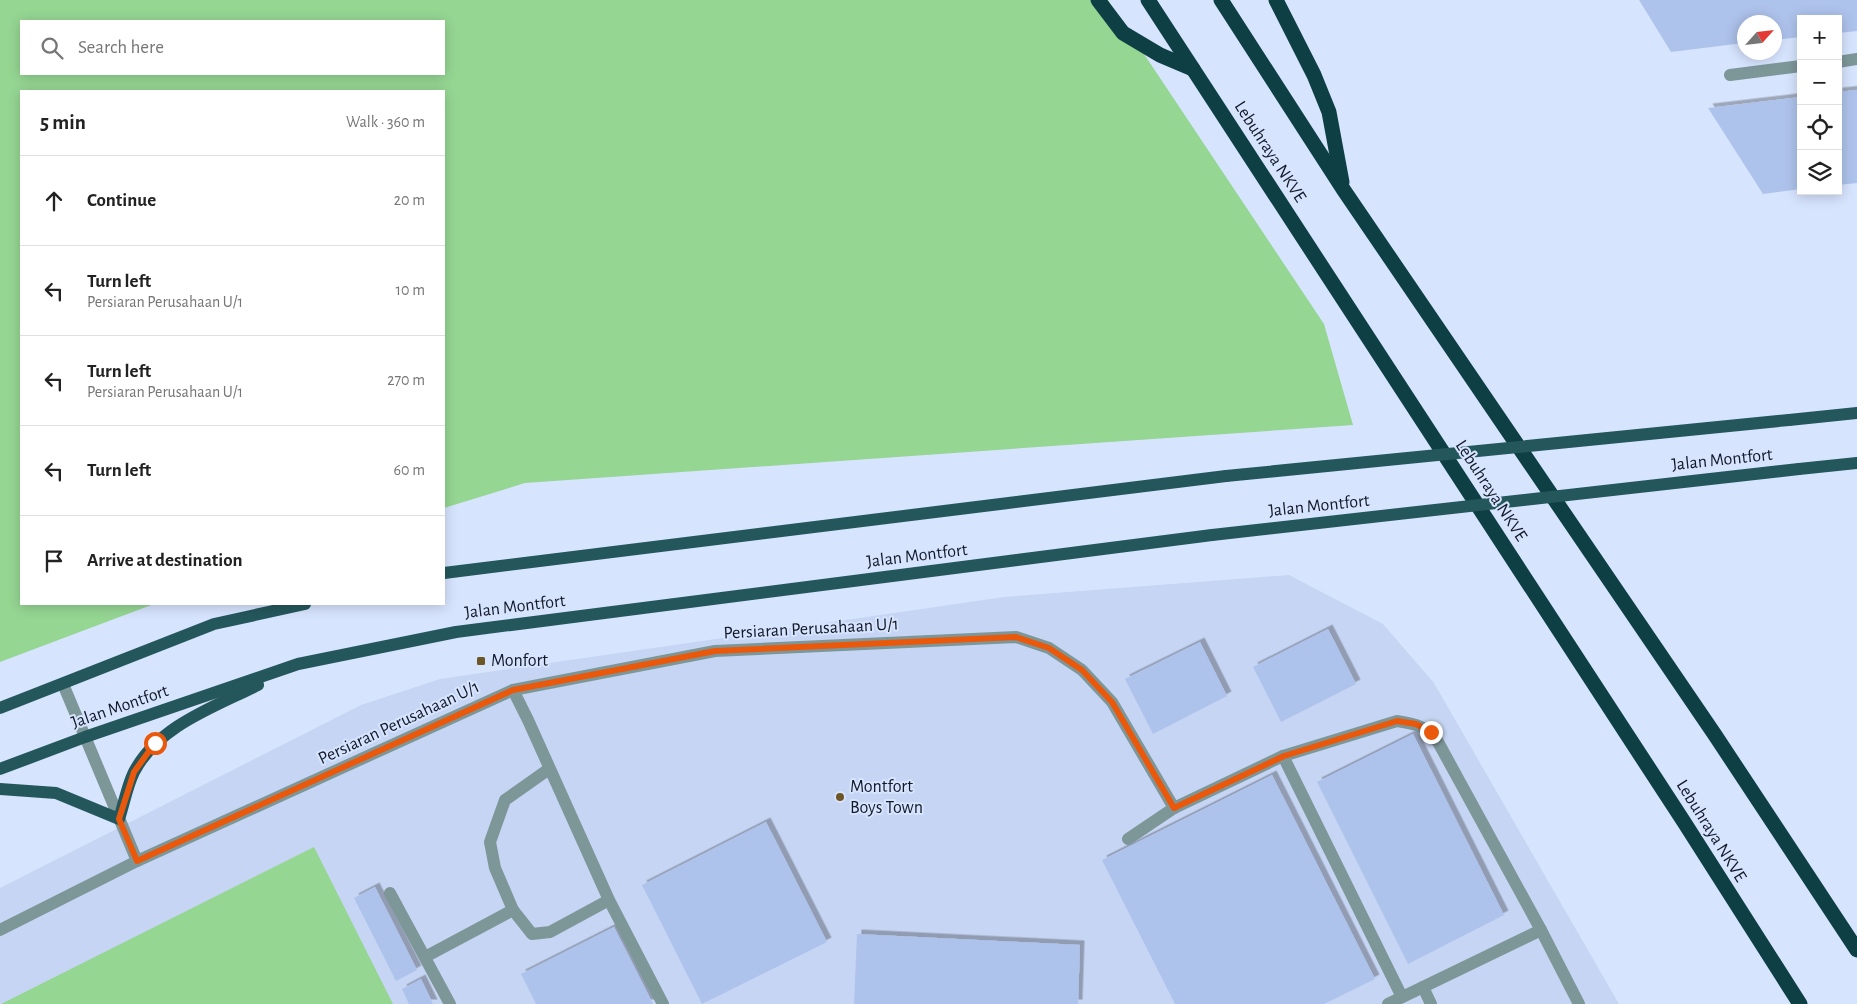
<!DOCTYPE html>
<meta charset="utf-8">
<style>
body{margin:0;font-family:"Alegreya Sans",sans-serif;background:#f2f2f2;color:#222}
.controls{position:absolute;right:15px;top:15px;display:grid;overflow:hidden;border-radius:0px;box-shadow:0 2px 12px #0003}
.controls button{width:45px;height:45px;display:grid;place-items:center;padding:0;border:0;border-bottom:1px solid #e0e0e0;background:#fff;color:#222;font:25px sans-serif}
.compass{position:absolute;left:1737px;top:15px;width:45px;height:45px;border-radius:50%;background:#fff;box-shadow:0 2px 12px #0003;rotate:63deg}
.stop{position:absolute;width:15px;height:15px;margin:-11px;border:4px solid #ea580c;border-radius:50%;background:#fff}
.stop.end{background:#ea580c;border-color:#fff;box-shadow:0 1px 5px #0008}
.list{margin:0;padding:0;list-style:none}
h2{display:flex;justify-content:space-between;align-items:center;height:65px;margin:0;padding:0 20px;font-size:21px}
h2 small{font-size:16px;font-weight:400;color:#767676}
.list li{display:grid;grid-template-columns:32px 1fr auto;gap:15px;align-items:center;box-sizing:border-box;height:90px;padding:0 20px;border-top:1px solid #e0e0e0}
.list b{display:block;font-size:19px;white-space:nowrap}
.list p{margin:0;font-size:16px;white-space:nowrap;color:#767676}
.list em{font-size:16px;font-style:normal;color:#767676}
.icon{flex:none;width:28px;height:28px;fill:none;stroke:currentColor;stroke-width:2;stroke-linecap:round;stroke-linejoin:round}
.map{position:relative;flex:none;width:1857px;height:1004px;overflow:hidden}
.search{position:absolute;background:#fff;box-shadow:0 2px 12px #0003;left:20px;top:20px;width:425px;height:55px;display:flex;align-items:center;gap:12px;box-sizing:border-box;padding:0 18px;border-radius:0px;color:#767676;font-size:19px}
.panel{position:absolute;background:#fff;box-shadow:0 2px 12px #0003;left:20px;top:90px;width:425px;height:515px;border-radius:0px}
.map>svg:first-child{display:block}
.built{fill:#c6d5f3}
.green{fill:#95d693;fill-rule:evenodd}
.building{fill:#aec3ec;filter:url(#shadow)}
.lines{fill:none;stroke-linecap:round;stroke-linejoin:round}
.minor{stroke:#7d9799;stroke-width:12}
.major{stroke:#24575c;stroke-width:12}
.highway{stroke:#0d3f44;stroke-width:15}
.major-bridge{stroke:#24575c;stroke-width:12}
.route{stroke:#ea580c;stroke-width:6}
.poi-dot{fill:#6c5625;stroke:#d7e4fe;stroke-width:2}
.labels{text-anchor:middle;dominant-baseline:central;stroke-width:4;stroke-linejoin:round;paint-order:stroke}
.street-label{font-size:18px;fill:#121a29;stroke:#d7e4fe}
.poi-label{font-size:18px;fill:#121a29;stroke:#d7e4fe;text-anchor:start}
</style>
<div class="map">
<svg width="1857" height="1004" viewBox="0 0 1857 1004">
<defs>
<filter id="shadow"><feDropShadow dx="4.5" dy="-4.5" stdDeviation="0" flood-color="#0004"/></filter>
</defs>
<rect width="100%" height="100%" fill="#d7e4fe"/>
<!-- built -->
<polygon class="built" points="1289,575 1383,624 1434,683 1619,1004 0,1004 0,888 361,705 440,679 1004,597"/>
<!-- green -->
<g class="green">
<path d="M0,0H1108L1324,324L1353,425L525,483L444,508V91H21V604H154L0,662ZM21,21H444V74H21Z"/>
<polygon points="314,847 393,1004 1,1004"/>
</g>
<!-- building -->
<g class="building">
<polygon points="1639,0 1857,0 1857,31 1838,33 1838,19 1801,19 1801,37 1774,40 1774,22 1744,22 1744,43 1671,52"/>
<polygon points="1857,90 1857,183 1838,185 1838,92"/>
<polygon points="1801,97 1801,189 1763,194 1708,108"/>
<polygon points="1328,629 1356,684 1281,722 1253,667"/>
<polygon points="1200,642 1227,696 1153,734 1125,679"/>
<polygon points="1413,734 1504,915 1408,964 1317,782"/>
<polygon points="1272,775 1375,979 1324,1004 1175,1004 1102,860"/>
<polygon points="766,822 827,942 702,1004 642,885"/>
<polygon points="375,887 417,970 396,981 354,898"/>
<polygon points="614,927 653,1004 536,1004 521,974"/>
<polygon points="857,934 1080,945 1078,1004 854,1004"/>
<polygon points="421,979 433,1004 409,1004 402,989"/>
</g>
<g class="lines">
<!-- minor -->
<g class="minor">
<polyline points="1838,62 1857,59"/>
<polyline points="1730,75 1801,66"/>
<polyline points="63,684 137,861"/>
<polyline points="513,690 528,720 609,900 663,1004"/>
<polyline points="1283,756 1402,997"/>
<path d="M1128,839L1174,808L1283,756L1397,721C1416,724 1427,726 1438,742L1541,930L1579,1004"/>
<polyline points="390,893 450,1004"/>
<polyline points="513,910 532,934 550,932 609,900"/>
<polyline points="0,930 137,861 513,690 715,651 1016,637 1049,648 1082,670 1112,702 1174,808"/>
<polyline points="425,957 513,910 495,868 490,842 505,800 549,769"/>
<polyline points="1423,987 1431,1004"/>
<polyline points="1388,1004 1541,930"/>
</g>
<!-- major -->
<g class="major">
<polyline points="1789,420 1857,413"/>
<polyline points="1799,469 1857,463"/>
<polyline points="444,573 1226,476"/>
<polyline points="0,708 214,624 305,604"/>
<polyline points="0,769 85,737 298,664 456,632 1212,535"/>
<path d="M0,789L56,793L119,819C124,804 127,786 134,772C158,726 214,707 258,685"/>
</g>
<!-- highway -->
<g class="highway">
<polyline points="1098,0 1123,33 1160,55 1193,69"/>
<polyline points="1148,0 1684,822 1800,1004"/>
<polyline points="1221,0 1343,189 1715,735 1857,950"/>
<polyline points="1276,0 1314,75 1329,112 1342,182"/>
</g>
<!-- major-bridge -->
<g class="major-bridge">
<polyline points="1226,476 1789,420"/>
<polyline points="1212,535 1799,469"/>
</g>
</g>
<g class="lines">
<!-- route -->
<polyline class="route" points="155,743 134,772 119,819 137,861 513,690 715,651 1016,637 1049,648 1082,670 1112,702 1174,808 1284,756 1397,721 1416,724 1431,732"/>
</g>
<!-- markers -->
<g class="poi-dot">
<rect x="476" y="656" width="10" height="10" rx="2.5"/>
<circle cx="840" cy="797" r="5"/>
</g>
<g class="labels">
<!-- street labels -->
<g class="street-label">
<text transform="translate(1270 152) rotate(57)">Lebuhraya NKVE</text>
<text transform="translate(1722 460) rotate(-6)">Jalan Montfort</text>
<text transform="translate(1491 491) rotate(57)">Lebuhraya NKVE</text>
<text transform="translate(1319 506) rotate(-6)">Jalan Montfort</text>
<text transform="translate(917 556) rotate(-7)">Jalan Montfort</text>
<text transform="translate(515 607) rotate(-7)">Jalan Montfort</text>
<text transform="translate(811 629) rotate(-3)">Persiaran Perusahaan U/1</text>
<text transform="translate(120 707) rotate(-19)">Jalan Montfort</text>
<text transform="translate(399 723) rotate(-25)">Persiaran Perusahaan U/1</text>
<text transform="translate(1711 831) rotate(58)">Lebuhraya NKVE</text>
</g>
<!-- poi labels -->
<g class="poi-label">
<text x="491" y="661">Monfort</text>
<text x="850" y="787">Montfort<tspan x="850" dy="21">Boys Town</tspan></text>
</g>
</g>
</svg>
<div class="controls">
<button>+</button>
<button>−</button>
<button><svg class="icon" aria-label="locate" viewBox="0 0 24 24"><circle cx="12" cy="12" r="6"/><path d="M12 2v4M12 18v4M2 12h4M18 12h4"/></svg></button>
<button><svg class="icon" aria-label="layers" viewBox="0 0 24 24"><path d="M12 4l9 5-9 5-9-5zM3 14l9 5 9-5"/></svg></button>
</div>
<svg class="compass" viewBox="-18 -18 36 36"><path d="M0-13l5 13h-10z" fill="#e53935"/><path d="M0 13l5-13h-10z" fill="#767676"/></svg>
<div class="stop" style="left:155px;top:743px"></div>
<div class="stop end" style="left:1431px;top:732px"></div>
<div class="search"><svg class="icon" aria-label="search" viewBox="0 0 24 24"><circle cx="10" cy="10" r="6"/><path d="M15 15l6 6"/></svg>Search here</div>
<section class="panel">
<h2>5 min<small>Walk · 360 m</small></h2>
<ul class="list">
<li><svg class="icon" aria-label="ahead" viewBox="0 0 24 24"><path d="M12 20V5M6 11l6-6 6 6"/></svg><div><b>Continue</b></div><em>20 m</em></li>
<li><svg class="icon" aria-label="left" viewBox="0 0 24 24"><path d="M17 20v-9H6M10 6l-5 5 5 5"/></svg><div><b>Turn left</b><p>Persiaran Perusahaan U/1</p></div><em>10 m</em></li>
<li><svg class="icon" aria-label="left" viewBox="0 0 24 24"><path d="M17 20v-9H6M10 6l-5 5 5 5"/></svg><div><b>Turn left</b><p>Persiaran Perusahaan U/1</p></div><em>270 m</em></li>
<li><svg class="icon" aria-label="left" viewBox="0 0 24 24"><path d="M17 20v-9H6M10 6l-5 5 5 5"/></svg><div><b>Turn left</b></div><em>60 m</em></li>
<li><svg class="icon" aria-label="arrive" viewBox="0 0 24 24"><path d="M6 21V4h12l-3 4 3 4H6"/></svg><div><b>Arrive at destination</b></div></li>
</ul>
</section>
</div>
